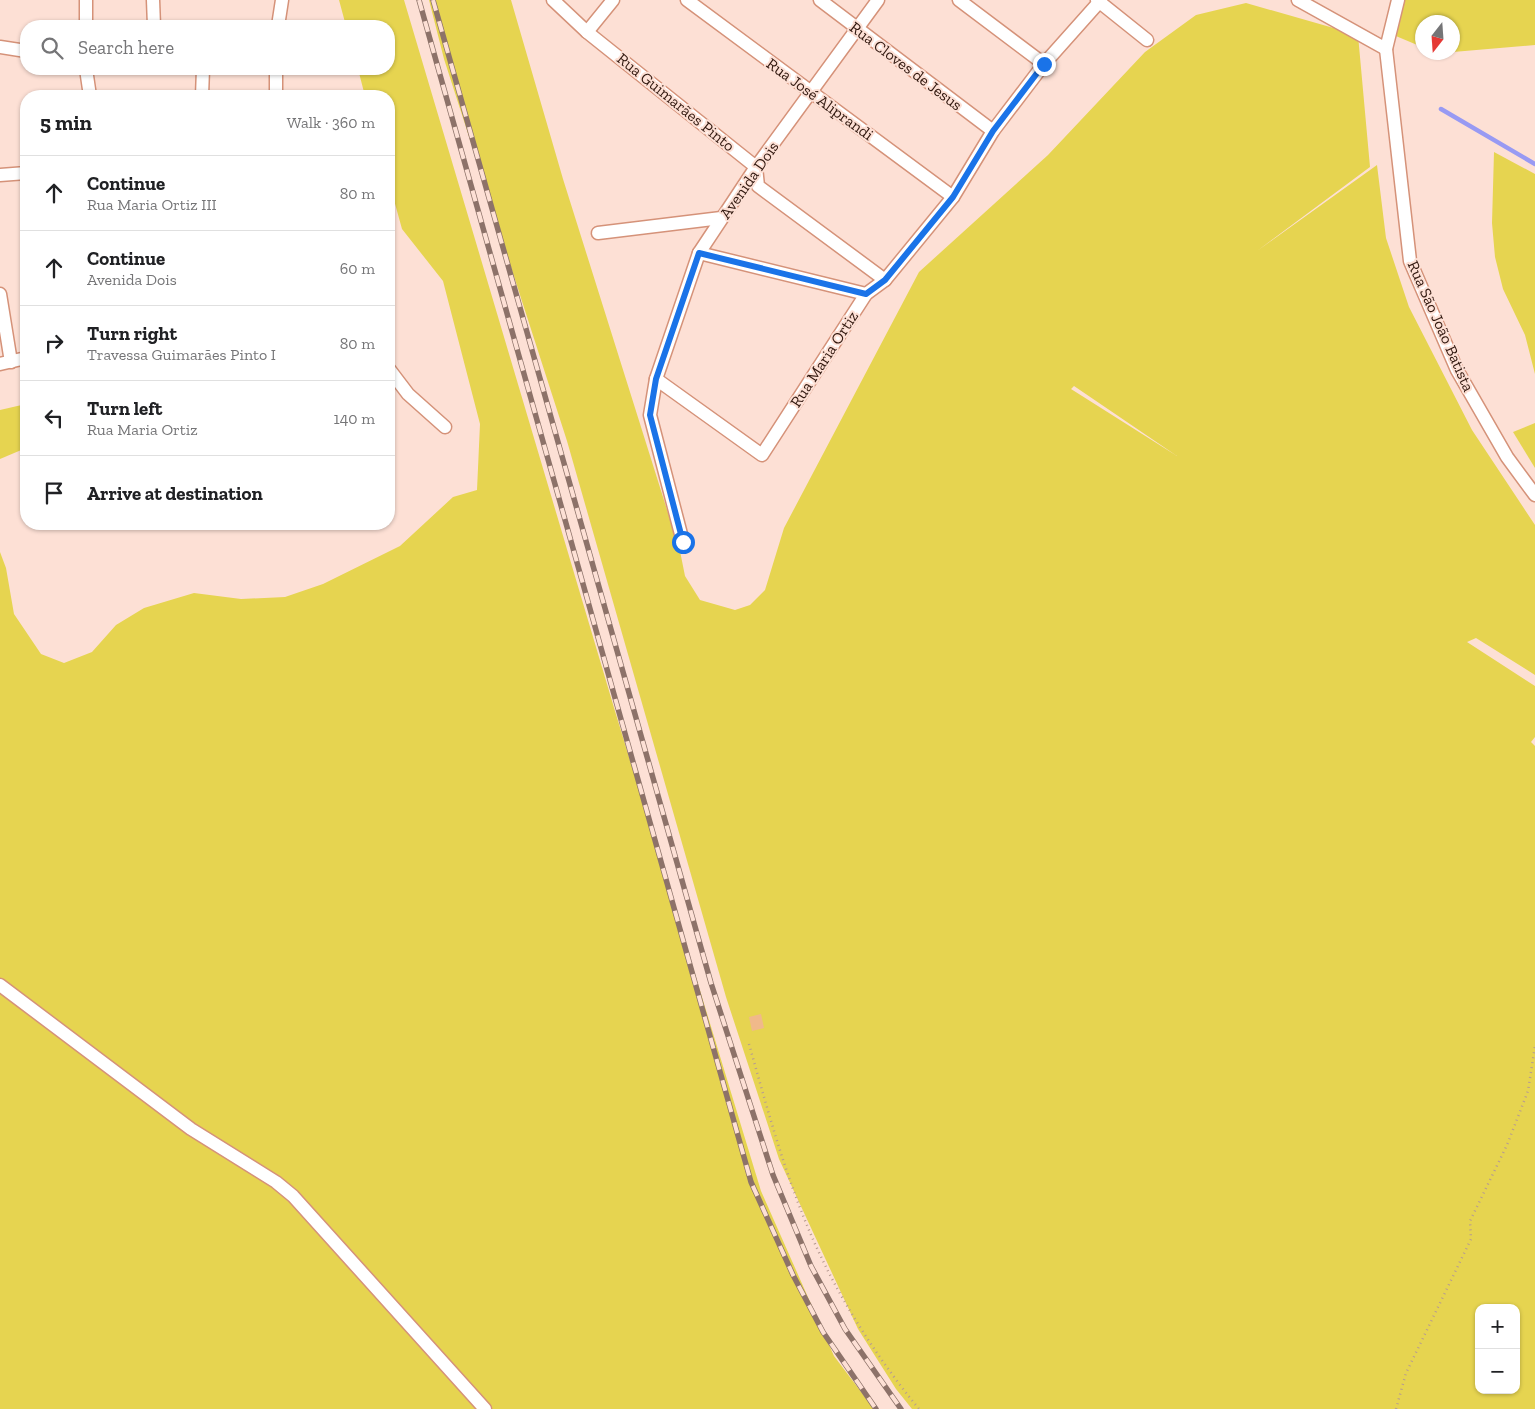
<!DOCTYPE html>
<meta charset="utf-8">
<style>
body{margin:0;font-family:"Zilla Slab",serif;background:#f2f2f2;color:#202124}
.controls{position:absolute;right:15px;bottom:15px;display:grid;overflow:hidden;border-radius:10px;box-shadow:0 1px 4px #0004}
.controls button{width:45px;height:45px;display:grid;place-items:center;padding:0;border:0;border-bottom:1px solid #e0e0e0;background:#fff;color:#202124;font:25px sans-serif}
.compass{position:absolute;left:1415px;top:15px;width:45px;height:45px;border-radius:50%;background:#fff;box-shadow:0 1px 4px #0004;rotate:197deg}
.stop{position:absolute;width:15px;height:15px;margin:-11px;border:4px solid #1a73e8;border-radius:50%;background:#fff}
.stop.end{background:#1a73e8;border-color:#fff;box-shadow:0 1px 5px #0008}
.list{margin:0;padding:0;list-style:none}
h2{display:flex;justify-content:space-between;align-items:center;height:65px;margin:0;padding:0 20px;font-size:21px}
h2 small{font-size:16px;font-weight:400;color:#757577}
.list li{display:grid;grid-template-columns:32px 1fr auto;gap:15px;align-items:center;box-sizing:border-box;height:75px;padding:0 20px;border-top:1px solid #e0e0e0}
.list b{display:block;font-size:19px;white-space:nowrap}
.list p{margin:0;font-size:16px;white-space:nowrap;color:#757577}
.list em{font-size:16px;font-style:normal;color:#757577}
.icon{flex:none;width:28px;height:28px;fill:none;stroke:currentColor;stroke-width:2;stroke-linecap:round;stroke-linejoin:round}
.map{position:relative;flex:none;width:1535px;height:1409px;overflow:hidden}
.search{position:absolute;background:#fff;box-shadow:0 1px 4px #0004;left:20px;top:20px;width:375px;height:55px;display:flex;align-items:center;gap:12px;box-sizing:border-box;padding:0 18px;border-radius:20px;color:#757577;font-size:19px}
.panel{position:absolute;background:#fff;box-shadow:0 1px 4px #0004;left:20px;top:90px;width:375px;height:440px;border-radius:20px}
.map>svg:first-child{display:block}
.green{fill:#e6d450;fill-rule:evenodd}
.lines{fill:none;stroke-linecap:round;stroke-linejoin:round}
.stream{stroke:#989af3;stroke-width:4.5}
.building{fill:#f0b98a}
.street-casing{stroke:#d59279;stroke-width:15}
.path{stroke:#b79b91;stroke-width:2.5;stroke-dasharray:1 4;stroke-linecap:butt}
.street{stroke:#fff;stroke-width:12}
.rail-casing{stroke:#8d7269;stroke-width:5.5}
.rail{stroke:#fde0d5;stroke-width:4;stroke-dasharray:11;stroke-linecap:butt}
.route{stroke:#1a73e8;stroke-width:6}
.labels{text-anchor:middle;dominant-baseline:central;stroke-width:4;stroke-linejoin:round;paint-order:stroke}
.street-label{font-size:16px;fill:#30170e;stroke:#fde0d5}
</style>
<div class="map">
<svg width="1535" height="1409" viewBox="0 0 1535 1409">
<rect width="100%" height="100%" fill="#fde0d5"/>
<!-- green -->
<g class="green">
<polygon points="339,0 404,0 615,711 761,1191 834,1356 874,1409 0,1409 0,552 6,568 14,614 41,654 64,663 92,652 116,625 144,608 194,593 241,599 285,597 323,584 400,546 453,497 477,490 480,424 443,281 402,229 389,182 389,96 365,96 358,69 389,69 389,26 346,26"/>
<path d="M429,0H511L563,179L680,551L685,576L700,600L735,610L750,605L765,590L784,528L919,272L1048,155L1145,52L1196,15L1246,3L1358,35L1370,167L1257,251L1377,165L1386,238L1409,307L1472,430L1535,525V675L1476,638L1467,642L1535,686V737L1531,742L1535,746V1409H912L896,1389L858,1329L779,1159L726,997L567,441L444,59ZM1074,386L1177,456L1071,389ZM1479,1308H1516V1390H1479Z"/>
<polygon points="1396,0 1535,0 1535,45 1453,52 1452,22 1422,22 1422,47 1384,31"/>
<polygon points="1494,152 1535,174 1535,374 1525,335 1503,289 1495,257 1492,223"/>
<polygon points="26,404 26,448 0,459 0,410"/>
<polygon points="1535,423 1535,468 1513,432"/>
</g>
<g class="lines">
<!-- stream -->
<polyline class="stream" points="1441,109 1535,164"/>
</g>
<!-- building -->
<polygon class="building" points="761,1014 764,1028 752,1031 749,1017"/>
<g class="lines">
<!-- street casing -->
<g class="street-casing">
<g id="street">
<polyline points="153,0 154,26"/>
<polyline points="553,0 587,32 756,167 758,186 885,280"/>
<polyline points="687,0 953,197"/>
<polyline points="820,0 993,131"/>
<polyline points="959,0 1044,64"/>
<polyline points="1097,0 1147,40"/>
<polyline points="1298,0 1386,49"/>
<polyline points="1398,0 1386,49 1410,261 1457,370 1507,457 1535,495"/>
<polyline points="86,26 86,0"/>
<polyline points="278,26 282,0"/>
<polyline points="587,32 613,0"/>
<polyline points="0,47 26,51"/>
<polyline points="86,69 90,96"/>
<polyline points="276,69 276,96"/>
<polyline points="202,96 203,69"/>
<polyline points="0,175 26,173"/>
<polyline points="598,233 721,218"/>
<polyline points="699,253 866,294"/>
<polyline points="0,294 11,362"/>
<polyline points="0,364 26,358"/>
<polyline points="389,369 408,394 445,427"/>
<polyline points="656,379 762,455 866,294 885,280 953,197 993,131 1044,64 1101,0"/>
<polyline points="683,542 650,415 656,379 699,253 756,167 878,0"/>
<polyline points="0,985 191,1129 276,1182 293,1196 485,1409"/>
</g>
</g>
<!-- path -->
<g class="path">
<path d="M749,1044C770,1118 790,1194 824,1263C849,1314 883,1365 919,1409"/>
<polyline points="1396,1409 1406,1373 1471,1239 1470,1221 1507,1145 1528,1091 1535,1046"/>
</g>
<!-- street -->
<use href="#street" class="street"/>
<!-- rail casing -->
<g class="rail-casing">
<g id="rail">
<polyline points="419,0 751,1182 793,1275 823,1332 876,1409"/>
<polyline points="433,0 711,983 773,1175 811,1266 845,1329 901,1409"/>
</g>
</g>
<!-- rail -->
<use href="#rail" class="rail"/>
</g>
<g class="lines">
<!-- route -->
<polyline class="route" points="683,542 650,415 656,379 699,253 866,294 885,280 953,197 993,131 1044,64"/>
</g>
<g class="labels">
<!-- street labels -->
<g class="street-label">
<text transform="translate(906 66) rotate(37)">Rua Cloves de Jesus</text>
<text transform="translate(820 99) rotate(36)">Rua José Aliprandi</text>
<text transform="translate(676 102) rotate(39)">Rua Guimarães Pinto</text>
<text transform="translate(749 180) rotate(-55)">Avenida Dois</text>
<text transform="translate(1441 326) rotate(66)">Rua São João Batista</text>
<text transform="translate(824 359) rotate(-57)">Rua Maria Ortiz</text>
</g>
</g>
</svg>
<div class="controls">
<button>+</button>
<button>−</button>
</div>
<svg class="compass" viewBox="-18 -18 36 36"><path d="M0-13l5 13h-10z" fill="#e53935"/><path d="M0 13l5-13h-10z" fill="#757577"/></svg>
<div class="stop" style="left:683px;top:542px"></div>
<div class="stop end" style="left:1044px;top:64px"></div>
<div class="search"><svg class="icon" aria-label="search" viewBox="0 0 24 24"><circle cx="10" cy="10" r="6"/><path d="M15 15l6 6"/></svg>Search here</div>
<section class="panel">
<h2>5 min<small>Walk · 360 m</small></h2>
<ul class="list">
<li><svg class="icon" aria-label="ahead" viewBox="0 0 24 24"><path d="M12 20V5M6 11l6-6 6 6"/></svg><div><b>Continue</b><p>Rua Maria Ortiz III</p></div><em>80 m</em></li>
<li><svg class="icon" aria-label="ahead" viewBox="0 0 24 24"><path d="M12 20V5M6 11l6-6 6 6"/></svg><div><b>Continue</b><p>Avenida Dois</p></div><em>60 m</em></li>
<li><svg class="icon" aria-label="right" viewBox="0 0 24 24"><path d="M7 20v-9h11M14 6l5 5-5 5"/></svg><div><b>Turn right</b><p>Travessa Guimarães Pinto I</p></div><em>80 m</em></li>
<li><svg class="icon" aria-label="left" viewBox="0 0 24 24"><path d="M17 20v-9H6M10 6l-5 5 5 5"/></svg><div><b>Turn left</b><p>Rua Maria Ortiz</p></div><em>140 m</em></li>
<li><svg class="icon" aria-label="arrive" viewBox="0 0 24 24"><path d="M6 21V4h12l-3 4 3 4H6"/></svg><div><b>Arrive at destination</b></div></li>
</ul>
</section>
</div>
